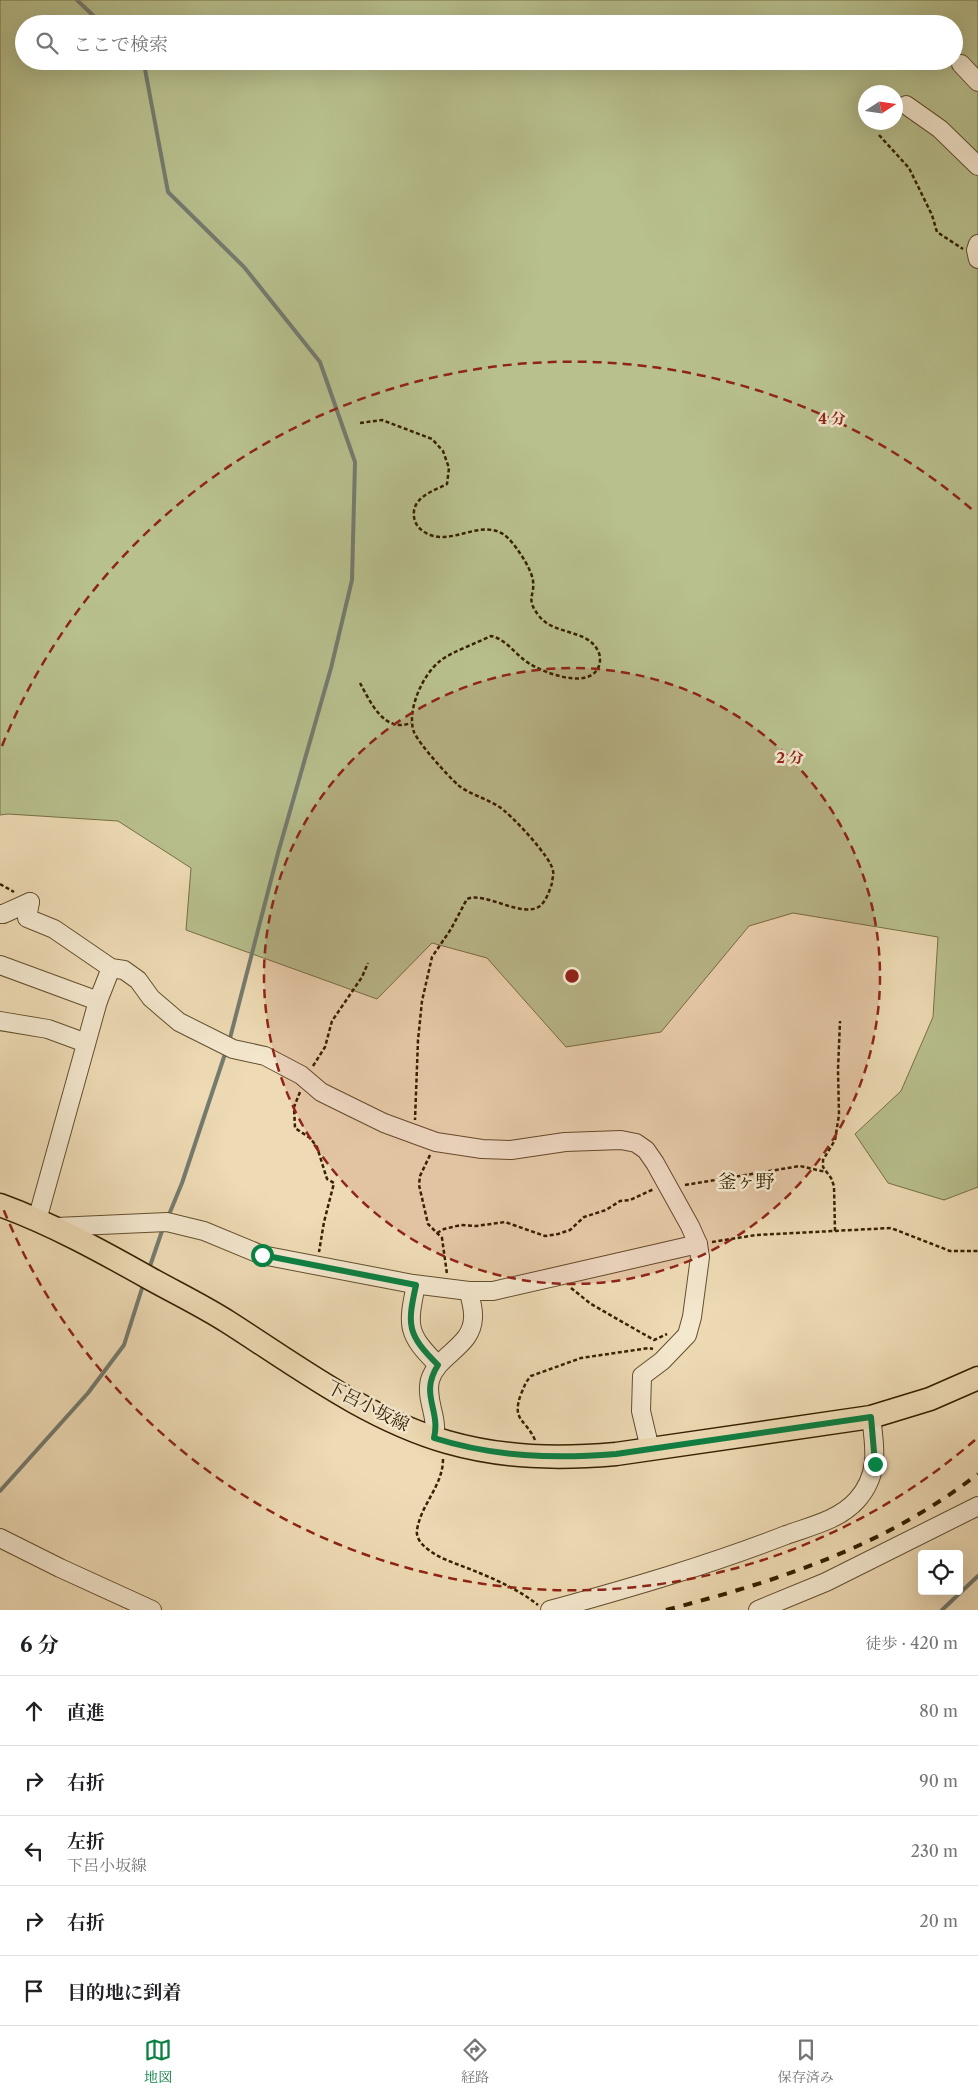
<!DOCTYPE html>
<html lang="ja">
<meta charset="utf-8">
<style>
body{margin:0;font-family:"Libre Caslon Text","Noto Serif JP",serif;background:#f6f6f6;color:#202124}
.controls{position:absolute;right:15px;bottom:15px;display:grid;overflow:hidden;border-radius:5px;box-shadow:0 5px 20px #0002}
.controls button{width:45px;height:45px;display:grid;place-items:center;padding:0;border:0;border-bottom:1px solid #e0e0e0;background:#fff;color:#202124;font:25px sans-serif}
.compass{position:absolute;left:858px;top:85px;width:45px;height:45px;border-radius:50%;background:#fff;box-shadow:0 5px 20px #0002;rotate:78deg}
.stop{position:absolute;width:15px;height:15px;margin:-11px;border:4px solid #0b8043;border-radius:50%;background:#fff}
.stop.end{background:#0b8043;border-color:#fff;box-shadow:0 1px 5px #0008}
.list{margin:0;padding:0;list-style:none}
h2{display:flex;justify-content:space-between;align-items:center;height:65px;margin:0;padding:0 20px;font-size:21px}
h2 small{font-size:16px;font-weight:400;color:#757577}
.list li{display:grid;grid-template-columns:32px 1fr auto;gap:15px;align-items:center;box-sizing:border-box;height:70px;padding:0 20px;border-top:1px solid #e0e0e0}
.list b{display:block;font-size:19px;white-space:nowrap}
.list p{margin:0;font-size:16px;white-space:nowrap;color:#757577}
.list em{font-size:16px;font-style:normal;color:#757577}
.icon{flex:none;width:28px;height:28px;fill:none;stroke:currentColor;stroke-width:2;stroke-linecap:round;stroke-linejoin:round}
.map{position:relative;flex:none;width:978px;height:1610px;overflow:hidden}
.search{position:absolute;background:#fff;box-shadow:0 5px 20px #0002;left:15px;right:15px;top:15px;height:55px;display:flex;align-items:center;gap:12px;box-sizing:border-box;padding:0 18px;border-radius:28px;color:#757577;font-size:19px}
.sheet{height:415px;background:#fff}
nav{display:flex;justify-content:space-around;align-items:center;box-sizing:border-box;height:70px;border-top:1px solid #e0e0e0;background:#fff;font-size:14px;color:#757577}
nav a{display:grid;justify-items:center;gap:2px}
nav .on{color:#0b8043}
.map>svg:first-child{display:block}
.green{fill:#b8c08e;stroke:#767047;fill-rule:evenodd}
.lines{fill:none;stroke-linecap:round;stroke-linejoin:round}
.stream{stroke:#757b6f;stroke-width:4}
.minor-casing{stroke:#634f2d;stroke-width:20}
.major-casing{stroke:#352000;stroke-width:25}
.path{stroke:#352000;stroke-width:2.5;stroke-dasharray:4 2.5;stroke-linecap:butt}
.minor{stroke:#f4e8cf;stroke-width:18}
.major{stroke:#eedbb5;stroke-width:22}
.rail{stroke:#352000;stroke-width:4;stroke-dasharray:9 9;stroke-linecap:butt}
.route{stroke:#0b8043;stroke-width:6}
.ring{fill:none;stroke:#8f2418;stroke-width:2.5;stroke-dasharray:9 6}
.labels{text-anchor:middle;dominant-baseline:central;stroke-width:5;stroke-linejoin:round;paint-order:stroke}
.street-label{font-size:18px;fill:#352000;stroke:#f4e8cf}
.neighbourhood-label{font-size:19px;fill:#352000;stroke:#f4e8cf}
.centre{fill:#8f2418;stroke:#f4e8cf;stroke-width:2.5}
.ring-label{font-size:15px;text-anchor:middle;font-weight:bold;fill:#8f2418;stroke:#f4e8cf;stroke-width:5;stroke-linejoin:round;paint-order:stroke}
</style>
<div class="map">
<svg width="978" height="1610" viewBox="0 0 978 1610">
<rect width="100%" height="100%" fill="#eedbb5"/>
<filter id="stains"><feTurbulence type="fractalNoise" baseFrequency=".004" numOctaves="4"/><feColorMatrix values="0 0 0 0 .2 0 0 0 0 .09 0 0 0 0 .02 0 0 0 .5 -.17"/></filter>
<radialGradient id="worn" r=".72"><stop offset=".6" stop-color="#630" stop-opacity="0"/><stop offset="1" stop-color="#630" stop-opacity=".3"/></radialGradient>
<!-- green -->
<path class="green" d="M0,0H978V1187L944,1200L888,1183L855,1134L901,1091L933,1017L938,937L793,913L749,926L661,1032L566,1047L487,958L432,943L377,999L186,930L191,868L118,821L8,814L0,815ZM24,24H954V61H24ZM866,92H896V122H866Z"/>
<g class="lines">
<!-- stream -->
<g class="stream">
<polyline points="77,0 102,24"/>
<polyline points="141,61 144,64 168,192 244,267 320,362 355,462 352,580 331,668 278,853 229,1042"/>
<polyline points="168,1217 182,1183 226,1051"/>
<polyline points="149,1269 163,1228"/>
<polyline points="0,1491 88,1393 124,1345 144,1282"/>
<polyline points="942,1610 978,1576"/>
</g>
<!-- minor casing -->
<g class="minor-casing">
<g id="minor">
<polyline points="961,64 978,82"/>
<polyline points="906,105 940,129 978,166"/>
<polyline points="978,244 976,250 978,259"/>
<polyline points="30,902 27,918 54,929 111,968 124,970 138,980 151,998 179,1022 233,1049 265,1056 301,1075 321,1092 331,1097 384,1123 414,1134 436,1142 482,1149 511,1150 565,1142 621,1140 636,1143 646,1150 655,1163 690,1226 698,1244 700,1257 692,1317 687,1335 662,1361 642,1376 641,1411 650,1449"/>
<polyline points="0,914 3,914 30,902"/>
<polyline points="0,965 98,1001"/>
<polyline points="0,1021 48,1029 86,1043"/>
<polyline points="37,1220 98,1001 111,968"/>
<polyline points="56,1227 167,1222 204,1231 262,1255 413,1284 469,1291 493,1291 698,1244"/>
<path d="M416,1285C407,1327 407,1334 438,1365"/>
<path d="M434,1438C439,1418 425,1400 430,1380C438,1354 472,1347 473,1318C474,1309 470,1299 469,1291"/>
<polyline points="0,1538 60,1568 152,1610"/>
<path d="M550,1610C630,1588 709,1565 786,1535C811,1526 839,1520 857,1500C880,1474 875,1448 871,1417"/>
<polyline points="758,1610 826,1582 978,1506"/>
</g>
</g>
<!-- major casing -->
<g class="major-casing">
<path id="major" d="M0,1205C52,1224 101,1251 149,1278C176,1293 203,1306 228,1322C297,1366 367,1419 447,1442C503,1458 558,1459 616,1454L871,1417L930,1399L978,1378"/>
</g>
<!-- path -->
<g class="path">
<polyline points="879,135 909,168 932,215 937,232 963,249"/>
<path d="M360,423L382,420L432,439L443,451L449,468L447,484C435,490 416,496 414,511C412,527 426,536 440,537C461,538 483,522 503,534C513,540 532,569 533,581C535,597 525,598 539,616C554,635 585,629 597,649C601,655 601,664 597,670C584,688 545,673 530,664C516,656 508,640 491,636C477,643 451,652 440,661C423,674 406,711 414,732C419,744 448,776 458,785C469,794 485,798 498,806C510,813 552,858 553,871C554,875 552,879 552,883C550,890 546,901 540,906C522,919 485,891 467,899L451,929L432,957L422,1001L418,1040L415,1120"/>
<path d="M360,683C371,703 384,733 411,723"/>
<polyline points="0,884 14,892"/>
<polyline points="313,1066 325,1047 332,1021 362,977 368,963"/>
<polyline points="300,1092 294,1107 295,1128 310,1138 317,1147 327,1179 334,1183 324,1222 319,1252"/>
<polyline points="430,1155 420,1176 419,1185 428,1224 442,1238 447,1274"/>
<polyline points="685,1185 800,1166 826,1172"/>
<polyline points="835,1231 834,1186 831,1178 823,1167 823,1160 835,1140 839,1115 838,1070 840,1021"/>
<polyline points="437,1233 444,1229 461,1225 476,1226 505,1222 545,1236 558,1234 570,1230 584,1217 606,1210 620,1201 630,1200 654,1189"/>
<polyline points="712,1242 756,1235 891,1228 950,1251 978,1251"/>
<polyline points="571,1288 591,1304 654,1340 667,1334"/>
<path d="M535,1440C526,1419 511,1421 521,1394C524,1387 526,1381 531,1376L581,1358L649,1348L653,1349"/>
<path d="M443,1459C443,1486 421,1504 417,1530C416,1535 419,1541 422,1544C436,1559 459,1564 477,1572C497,1580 521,1591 538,1605"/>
</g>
<!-- minor -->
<use href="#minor" class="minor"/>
<!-- major -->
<use href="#major" class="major"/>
<!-- rail -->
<path class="rail" d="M666,1610C781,1580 883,1547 978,1474"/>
</g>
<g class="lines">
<!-- route -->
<path class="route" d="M262,1255L416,1285C407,1326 407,1334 438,1365C419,1395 441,1409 434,1438C494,1457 554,1459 616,1454L871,1417L875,1464"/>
</g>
<!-- distance rings -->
<circle cx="572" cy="976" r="308" fill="#8f2418" fill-opacity=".12"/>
<g class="ring">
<circle cx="572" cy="976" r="308"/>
<path d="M975 1440A615 615 0 0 1 2 1206M2 746A615 615 0 0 1 975 512"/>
</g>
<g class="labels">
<!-- street labels -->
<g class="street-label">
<text transform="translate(368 1406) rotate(27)">下呂小坂線</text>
</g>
<!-- neighbourhood labels -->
<g class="neighbourhood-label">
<text x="746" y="1181">釜ヶ野</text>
</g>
</g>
<circle cx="572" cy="976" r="8" class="centre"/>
<g class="ring-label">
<text x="832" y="424">4 分</text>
<text x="790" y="763">2 分</text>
</g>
<rect width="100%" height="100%" filter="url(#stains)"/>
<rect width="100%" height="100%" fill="url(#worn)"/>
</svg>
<div class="controls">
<button><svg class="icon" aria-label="locate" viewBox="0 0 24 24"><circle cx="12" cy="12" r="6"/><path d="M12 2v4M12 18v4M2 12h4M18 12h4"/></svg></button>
</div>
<svg class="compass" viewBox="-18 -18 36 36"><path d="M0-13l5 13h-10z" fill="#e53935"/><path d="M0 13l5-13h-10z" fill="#757577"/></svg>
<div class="stop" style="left:262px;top:1255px"></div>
<div class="stop end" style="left:875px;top:1464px"></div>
<div class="search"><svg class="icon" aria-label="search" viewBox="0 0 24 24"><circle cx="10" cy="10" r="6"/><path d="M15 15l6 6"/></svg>ここで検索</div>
</div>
<section class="sheet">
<h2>6 分<small>徒歩 · 420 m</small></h2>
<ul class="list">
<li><svg class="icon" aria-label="ahead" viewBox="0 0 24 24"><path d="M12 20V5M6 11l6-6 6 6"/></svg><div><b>直進</b></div><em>80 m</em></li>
<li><svg class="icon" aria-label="right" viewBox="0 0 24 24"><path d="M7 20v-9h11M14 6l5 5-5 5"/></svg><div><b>右折</b></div><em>90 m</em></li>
<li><svg class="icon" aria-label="left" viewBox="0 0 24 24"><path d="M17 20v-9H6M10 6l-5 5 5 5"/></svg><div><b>左折</b><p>下呂小坂線</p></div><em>230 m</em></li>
<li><svg class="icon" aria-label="right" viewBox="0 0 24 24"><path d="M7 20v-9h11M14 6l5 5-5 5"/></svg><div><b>右折</b></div><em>20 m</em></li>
<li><svg class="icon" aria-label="arrive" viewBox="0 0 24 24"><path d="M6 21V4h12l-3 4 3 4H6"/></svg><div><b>目的地に到着</b></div></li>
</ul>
</section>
<nav>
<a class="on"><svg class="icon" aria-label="map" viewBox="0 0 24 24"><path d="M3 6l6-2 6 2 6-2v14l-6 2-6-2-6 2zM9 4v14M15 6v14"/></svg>地図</a>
<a><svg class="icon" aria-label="directions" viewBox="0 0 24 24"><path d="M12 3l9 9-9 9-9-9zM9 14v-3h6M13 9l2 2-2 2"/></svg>経路</a>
<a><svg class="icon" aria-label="saved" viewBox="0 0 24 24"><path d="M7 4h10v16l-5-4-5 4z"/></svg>保存済み</a>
</nav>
